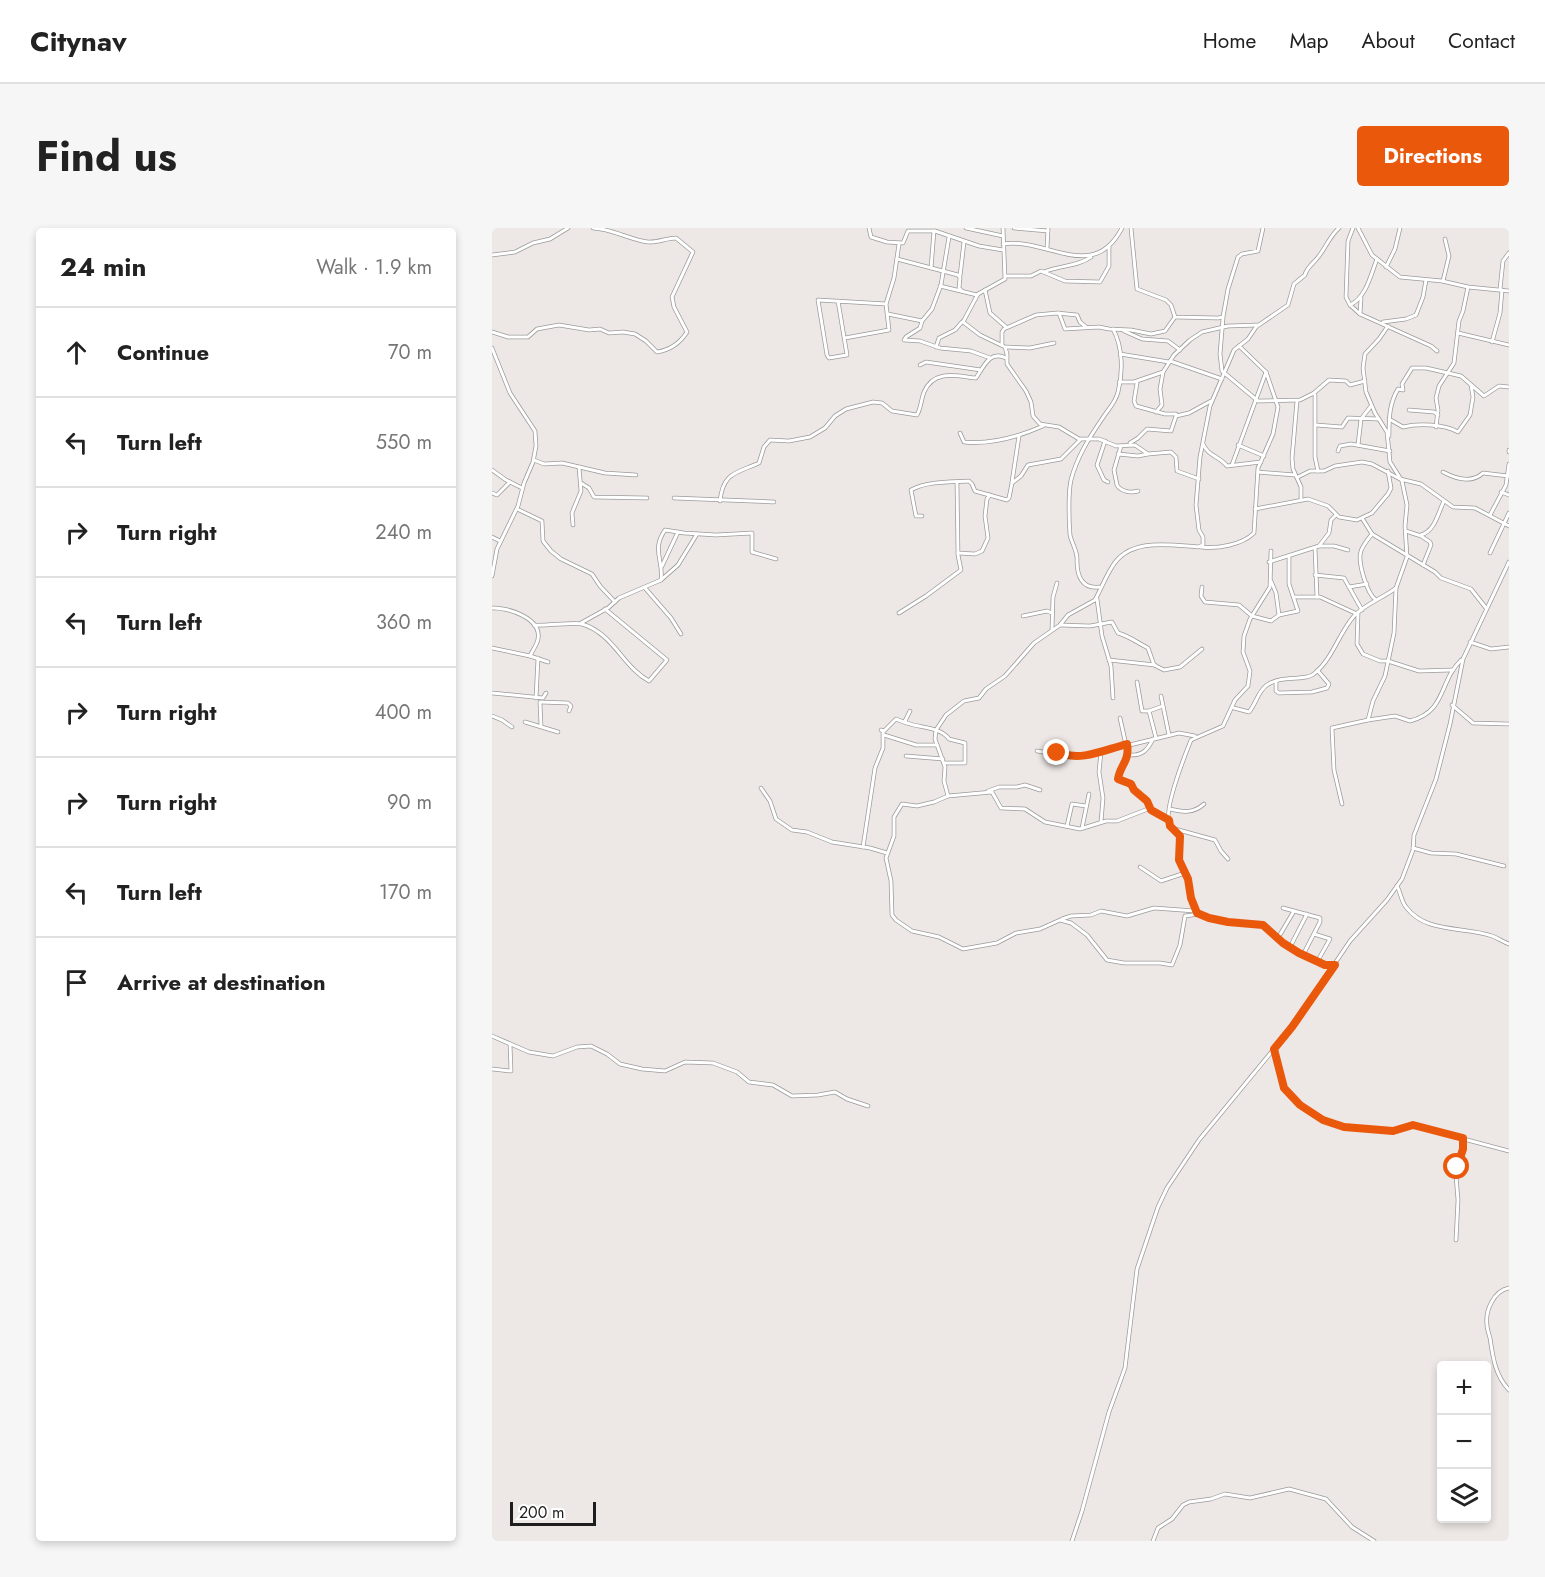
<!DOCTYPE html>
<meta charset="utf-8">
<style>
body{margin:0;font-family:Jost,sans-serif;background:#f6f6f6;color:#222}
.controls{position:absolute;right:18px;bottom:18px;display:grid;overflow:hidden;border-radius:6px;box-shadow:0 3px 9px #0003}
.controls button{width:54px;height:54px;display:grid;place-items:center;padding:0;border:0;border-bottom:2px solid #e0e0e0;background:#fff;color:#222;font:30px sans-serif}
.scale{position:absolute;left:18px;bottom:15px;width:86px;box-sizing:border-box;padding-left:6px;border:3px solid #1e1e1e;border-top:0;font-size:16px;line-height:21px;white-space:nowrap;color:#1e1e1e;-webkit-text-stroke:4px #fff;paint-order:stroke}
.stop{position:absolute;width:18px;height:18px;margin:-14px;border:4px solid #ea580c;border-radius:50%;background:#fff}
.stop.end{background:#ea580c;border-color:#fff;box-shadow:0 2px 6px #0008}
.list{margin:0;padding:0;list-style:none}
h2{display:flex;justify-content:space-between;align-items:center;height:78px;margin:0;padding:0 24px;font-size:26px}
h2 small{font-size:20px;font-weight:400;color:#767676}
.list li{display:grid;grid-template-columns:39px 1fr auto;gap:18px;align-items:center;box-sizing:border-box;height:90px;padding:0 24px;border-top:2px solid #e0e0e0}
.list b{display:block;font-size:22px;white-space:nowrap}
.list em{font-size:20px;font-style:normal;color:#767676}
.icon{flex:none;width:33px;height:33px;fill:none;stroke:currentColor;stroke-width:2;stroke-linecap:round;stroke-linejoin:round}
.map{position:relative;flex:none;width:1017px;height:1313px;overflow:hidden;border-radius:6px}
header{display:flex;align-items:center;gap:36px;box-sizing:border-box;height:84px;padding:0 30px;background:#fff;border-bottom:2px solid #e0e0e0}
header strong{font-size:28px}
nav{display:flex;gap:33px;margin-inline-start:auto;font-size:21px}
.intro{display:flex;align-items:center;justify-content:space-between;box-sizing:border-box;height:144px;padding:0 36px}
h1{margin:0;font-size:42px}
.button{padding:15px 27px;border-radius:6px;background:#ea580c;color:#fff;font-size:21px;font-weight:700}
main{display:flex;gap:36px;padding:0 36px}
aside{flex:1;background:#fff;border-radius:6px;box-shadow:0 3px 9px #0003}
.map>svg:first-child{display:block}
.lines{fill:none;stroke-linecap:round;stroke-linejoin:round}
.street-casing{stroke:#9b9b9b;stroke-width:4.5}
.street{stroke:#fff;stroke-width:3}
.route{stroke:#ea580c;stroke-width:8}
</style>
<header>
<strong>Citynav</strong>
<nav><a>Home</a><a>Map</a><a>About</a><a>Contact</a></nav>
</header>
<div class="intro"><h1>Find us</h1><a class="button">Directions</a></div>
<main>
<aside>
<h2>24 min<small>Walk · 1.9 km</small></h2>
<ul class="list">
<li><svg class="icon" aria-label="ahead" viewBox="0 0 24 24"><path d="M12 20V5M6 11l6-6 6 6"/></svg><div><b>Continue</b></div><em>70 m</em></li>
<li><svg class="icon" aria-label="left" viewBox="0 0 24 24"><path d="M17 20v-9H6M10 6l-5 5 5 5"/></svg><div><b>Turn left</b></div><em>550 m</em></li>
<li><svg class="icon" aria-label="right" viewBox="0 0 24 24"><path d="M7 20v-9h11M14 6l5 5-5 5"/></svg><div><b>Turn right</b></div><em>240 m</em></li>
<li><svg class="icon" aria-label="left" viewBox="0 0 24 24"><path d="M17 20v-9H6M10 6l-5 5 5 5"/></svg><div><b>Turn left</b></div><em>360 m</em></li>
<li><svg class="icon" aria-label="right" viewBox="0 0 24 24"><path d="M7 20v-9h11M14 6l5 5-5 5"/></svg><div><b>Turn right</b></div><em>400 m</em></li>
<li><svg class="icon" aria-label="right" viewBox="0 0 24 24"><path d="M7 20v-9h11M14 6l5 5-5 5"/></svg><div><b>Turn right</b></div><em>90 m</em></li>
<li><svg class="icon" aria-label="left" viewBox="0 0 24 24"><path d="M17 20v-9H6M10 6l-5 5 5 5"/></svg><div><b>Turn left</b></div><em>170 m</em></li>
<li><svg class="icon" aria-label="arrive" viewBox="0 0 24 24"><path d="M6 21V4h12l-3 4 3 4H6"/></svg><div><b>Arrive at destination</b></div></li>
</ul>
</aside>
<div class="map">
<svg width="1017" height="1313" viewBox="0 0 1017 1313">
<rect width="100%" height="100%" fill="#ede8e5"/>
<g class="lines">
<!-- street casing -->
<g class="street-casing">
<g id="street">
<polyline points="377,0 379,9 395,14 411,15 416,3 443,3 487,18 511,22"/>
<polyline points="474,0 511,8"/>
<polyline points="511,0 513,51 486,66 471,94 488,107 513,119 515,126 515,136 534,163 539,174 541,188 548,196 567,199 587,211 607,211 624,218 643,217 656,226 679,224 684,229 685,243 707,251"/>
<polyline points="522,0 556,3"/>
<polyline points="639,0 645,61 674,72 679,77 683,89 726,90 731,89 736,61 746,29 750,26 766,23 771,0"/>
<polyline points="861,0 856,13 854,69 858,77 868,86 939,118 945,123"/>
<polyline points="866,0 880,27 908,49 950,53 976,59 1017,63"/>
<path d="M511,16C555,9 601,56 630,0"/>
<polyline points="555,21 556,0"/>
<polyline points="0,27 23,24 41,15 58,11 76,0"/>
<polyline points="405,31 466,47 468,50 467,60 470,63"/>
<polyline points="894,39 903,21 908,0"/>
<polyline points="439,40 442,3"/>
<path d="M552,44C568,37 585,39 599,29"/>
<polyline points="468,48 472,14"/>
<polyline points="514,48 539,48 549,43 573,53 608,54 617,38 617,18"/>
<polyline points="951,53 957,28 953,11"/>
<polyline points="448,58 485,67"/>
<polyline points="1008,61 1011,33 1017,25"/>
<polyline points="493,62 498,85 514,99"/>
<polyline points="346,73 355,127 337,130 335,127 326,72 394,76"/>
<path d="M858,77C874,70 879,46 885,31"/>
<polyline points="567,85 573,101 607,99 617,101 639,102 659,106 673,103 683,89"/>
<polyline points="396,86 430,93 440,81 449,57 457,9"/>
<polyline points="868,86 869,70"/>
<polyline points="731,90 728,126 730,143 766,173 808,172 822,165 837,152 854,153 858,157 873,153"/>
<polyline points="430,93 428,100 414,109 412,112 428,113 448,120 479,123 498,130"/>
<polyline points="891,94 914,91 924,87 931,69 934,52"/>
<polyline points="632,103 650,111 676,113 688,122"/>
<path d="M0,104L16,109H36L45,101L67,97L97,102L108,101L117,105L131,104L143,106L154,113L165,124C178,122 188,115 195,104L182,79L180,69L201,24L184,10C175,10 165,15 156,14C138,12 121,1 101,0"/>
<polyline points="966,105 1017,117"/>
<polyline points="353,110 397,102 394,76 402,50 407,16"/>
<polyline points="1000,114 1008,85 1010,62"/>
<polyline points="510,117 510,104 512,101 544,87 565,85 585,87 588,94 594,99"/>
<polyline points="444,119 447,110 463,102 470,94"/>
<polyline points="514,119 538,120 562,115"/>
<polyline points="0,120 18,165 43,203 44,218 41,234 32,255 26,278 5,321 0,348"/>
<polyline points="628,126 677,134"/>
<polyline points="678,133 730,151"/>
<polyline points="428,137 434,134 489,142"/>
<polyline points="627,154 642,154 671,144 682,127 698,112 710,104 736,98 766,97"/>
<polyline points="645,155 642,173 644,178 673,186 684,186"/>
<polyline points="823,167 823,229 826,243"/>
<polyline points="805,173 800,230 801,241 809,259 809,270"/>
<polyline points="917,182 942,184 946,187"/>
<polyline points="664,184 670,177 668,161 671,144"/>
<path d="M897,191L911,199C926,195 952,196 966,204L978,187L981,169L979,157"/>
<polyline points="824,197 850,199 856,190 887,191"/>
<polyline points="944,199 946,182 944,170 947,158 962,135 967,93 971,83 976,59"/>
<path d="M468,205L472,214C500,217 526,209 551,198"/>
<path d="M897,208C897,191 897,176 906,161L911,162L910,156L920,140H934L969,148L992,168L1007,158L1017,159"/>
<polyline points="613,213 605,237 612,252 616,254"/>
<polyline points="638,215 646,210 655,201 679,203 684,188 697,185 719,173"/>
<path d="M711,216C716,228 727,228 735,238L769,234"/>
<polyline points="746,217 772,228"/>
<polyline points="866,217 869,191 879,178"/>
<path d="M629,218L622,242L625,257C629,264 639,265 646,263"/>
<polyline points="1017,222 1017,224"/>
<polyline points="846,223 848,218 859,216 898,223"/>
<polyline points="626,226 646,228 656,226"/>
<polyline points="42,232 52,236 70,235 113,245 144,247"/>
<polyline points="740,237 774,144"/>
<polyline points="0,242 14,252 30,260"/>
<polyline points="766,244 803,247"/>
<path d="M951,244C964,251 979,256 991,245L1016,248"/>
<polyline points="806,249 818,243 832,243 843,238 870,234 880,236 908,251 929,256 961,279 983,280 1017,298"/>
<polyline points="520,254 527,208"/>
<polyline points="89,255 97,260 102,269 155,270"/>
<polyline points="1009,264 1017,267"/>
<polyline points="0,265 5,267 18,254"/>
<polyline points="182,270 282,274"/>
<path d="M228,273C231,244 245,245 267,235L272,219L278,212L297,213L318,209L333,200L343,188L354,181L381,174L390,175L400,183L425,187C429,180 429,172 432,164C442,141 464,148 484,150C492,138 498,122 514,130"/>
<polyline points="25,281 50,293 51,313 59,323 69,331 100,346 108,358 123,374"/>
<polyline points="763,281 816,271 836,278 847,289 865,292 880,285 896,266 899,260 896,243"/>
<polyline points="998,287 1014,257 1017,236"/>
<path d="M430,288H424L419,262C435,253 459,254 477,253L480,256L483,263L515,272L517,270L520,255L529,248L536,237L569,231L588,212"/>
<polyline points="870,290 880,306 943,344 949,350 979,361 994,380"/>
<polyline points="81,297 80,285 89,263 87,239"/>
<polyline points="914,303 929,308 938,314 939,317 931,337"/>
<path d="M880,306C876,311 871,317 869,323C865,333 875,366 884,372"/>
<path d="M929,307C943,303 946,285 952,273"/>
<polyline points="0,309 8,313"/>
<polyline points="828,318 842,318 856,322"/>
<path d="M709,319C725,321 750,317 762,305L766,240L781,206L786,179L774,144L747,118"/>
<polyline points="823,320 825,369"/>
<path d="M779,323L778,359L758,391L752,408L751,424L758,443L756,458L743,472L731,498L699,512C693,527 670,585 678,598C681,602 686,604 688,608L687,633L696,651L699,670L705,685L726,692L772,697L788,713L807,725L833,737H843"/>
<polyline points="466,325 483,326 490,323 496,310 493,288 495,271 498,267"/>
<polyline points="998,325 1017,285"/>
<polyline points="777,334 827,318 837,305 839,292 844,287"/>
<polyline points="170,338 186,304"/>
<polyline points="823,347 852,350 870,382"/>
<path d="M169,352C172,333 159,322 173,302L192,305L224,307L260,305V324L284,331"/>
<path d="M607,359C590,361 585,348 585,333C586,324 580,316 578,307C577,294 576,265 579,252C585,229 597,210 610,191C616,181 623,176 626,164C631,145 631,119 621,101"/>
<polyline points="710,359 709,368 713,374 747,377 760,388 779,393 787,387 784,365 779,353"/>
<polyline points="857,359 875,356"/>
<polyline points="153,360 179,390 189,406"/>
<polyline points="802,369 828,369 863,385"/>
<polyline points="605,371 610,408 619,438 621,470"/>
<path d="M0,380C15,379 50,390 46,411C45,417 40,423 38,428"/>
<polyline points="407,385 434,368 469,342 466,327 465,254"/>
<polyline points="866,385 865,416 871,426 888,433 896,433 927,443 960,442"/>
<polyline points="787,387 806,383 797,356 797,329"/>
<polyline points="531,388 555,383 560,385"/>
<polyline points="89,395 116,380 127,370 169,352 186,337 205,306"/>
<path d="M42,397C53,398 84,394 90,396C121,405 131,439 157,453L175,432L113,381"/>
<path d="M568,397L598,398L620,394L626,405C639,409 644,414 656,420L662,437L672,442L688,439L710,421"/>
<polyline points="560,401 561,369 565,355"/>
<polyline points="978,414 999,421 1017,419"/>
<polyline points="0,420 38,428 56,434"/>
<polyline points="617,432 663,437"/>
<polyline points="784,453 784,463 787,465 820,464 835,460 837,456 826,443"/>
<polyline points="645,454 650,483 657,483 671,478"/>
<polyline points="0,465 51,470 54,465"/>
<polyline points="669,468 677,507"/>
<polyline points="44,470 46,430"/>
<polyline points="48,474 76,475 79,478 77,483"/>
<polyline points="48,475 49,498"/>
<polyline points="960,477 981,495 1017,496"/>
<path d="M742,480L757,484C764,476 766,463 775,457C791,446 814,454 823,445C841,430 847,405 862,388C873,376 891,370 904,360"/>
<path d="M418,483L413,493L415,495C428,500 449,499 457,511L473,515V535H452"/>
<polyline points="657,483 664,510"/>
<polyline points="0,488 10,492 20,499"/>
<path d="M628,490L636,526L626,551L638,555C644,565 653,570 658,580"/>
<path d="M876,492L903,488L918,493C955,483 946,455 969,432"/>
<polyline points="33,494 66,504"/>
<polyline points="389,502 392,503 404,491 414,495"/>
<polyline points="392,507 424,517 445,517"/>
<polyline points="545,523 580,529 608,525"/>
<path d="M636,527C650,528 655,523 661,511"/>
<polyline points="414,528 451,531"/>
<polyline points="269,560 278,573 284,591 300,602 315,604 340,614 378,620 395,625"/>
<polyline points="496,563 507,559 525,559 533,557 548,562"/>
<path d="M456,568L452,553L453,539L443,511L444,502L454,487L472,473L487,470L494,461L513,448L542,415L568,397L576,387L603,372C609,361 613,350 620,339C637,309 678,317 706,319L711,317V309L707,302L704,277L708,229L718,178L742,122L756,111L764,99L796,77L802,56L813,47C814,40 822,35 827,28C834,19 838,8 847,0"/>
<polyline points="850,576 842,542 840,500 876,492 881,473 893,448 902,405 904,360 915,329 913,298 915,277 910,253 898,234 895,204 883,185 874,164 871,140 873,126 887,111 896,98"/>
<path d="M678,581C690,584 701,586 712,576"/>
<polyline points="677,592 656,581 625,593 614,593 588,601 553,594 533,581 509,580 500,564 456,568 442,574 425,578 410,576 402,589 402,608 394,630 399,653 400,687 404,692 420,703 447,709 471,721 505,715 524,705 548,701 568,692 579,695 595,707 615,732 632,735 668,735 680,737 688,717 693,688 707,686"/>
<polyline points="609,594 611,570 607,544 609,524 687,505 703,508"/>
<polyline points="575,598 580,576 594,578"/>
<polyline points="590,600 597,566"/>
<polyline points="683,601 723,612 729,623 736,631"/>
<polyline points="371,619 383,540 391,520 391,503"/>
<polyline points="921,620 939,625 964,626 1012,638"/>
<polyline points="648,639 669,653 693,645"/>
<path d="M905,658C909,665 909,673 914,679C934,706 972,698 1000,708C1006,710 1011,714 1017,716"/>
<polyline points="791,680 828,690 828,694 811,727"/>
<polyline points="570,691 579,688 599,687 609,683 635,688 662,680 703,683"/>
<polyline points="822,706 838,711 825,734"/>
<polyline points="786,710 802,683"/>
<polyline points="798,719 815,686"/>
<polyline points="0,808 37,824 61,828 85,819 99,818 115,826 128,836 150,841 173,843 193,834 221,835 245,844 257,854 281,857 300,868 326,867 343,864 355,871 376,878"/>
<polyline points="782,822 792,860 807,875 830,892 852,899 901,903 915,898 923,898 1017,923"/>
<polyline points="0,841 19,843 18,816"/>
<polyline points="964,1012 966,972 964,948 971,921 971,910"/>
<path d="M1017,1060C1002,1063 993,1082 995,1097C995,1101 997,1106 998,1110C1001,1130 1003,1147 1017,1162"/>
<polyline points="580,1313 590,1283 617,1184 633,1140 645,1041 666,979 675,960 707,912 800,799 858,713 895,672 910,651 921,622 922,607 944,551 958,496 971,431 1017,334"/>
<polyline points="661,1313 666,1300 680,1291 691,1277 697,1274 719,1271 733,1266 758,1270 797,1261 834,1271 860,1299 882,1313"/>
</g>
</g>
<!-- street -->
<use href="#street" class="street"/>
</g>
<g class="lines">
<!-- route -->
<path class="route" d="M565,525C591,533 609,523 635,516C638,533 628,537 626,551L639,556L642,562L655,573L659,582L677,592L678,598L688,608L687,632L696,651L699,670L705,685L717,690L736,694L771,697L791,715L807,725L833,737H843L800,799L782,821L792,860L808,877L831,892L852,899L901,903L921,897L971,910V921L965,939"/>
</g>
</svg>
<div class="controls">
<button>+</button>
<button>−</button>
<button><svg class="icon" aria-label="layers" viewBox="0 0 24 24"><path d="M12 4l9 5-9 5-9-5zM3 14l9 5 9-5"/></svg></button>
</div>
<div class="scale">200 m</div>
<div class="stop" style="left:965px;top:939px"></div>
<div class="stop end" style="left:565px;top:525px"></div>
</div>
</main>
